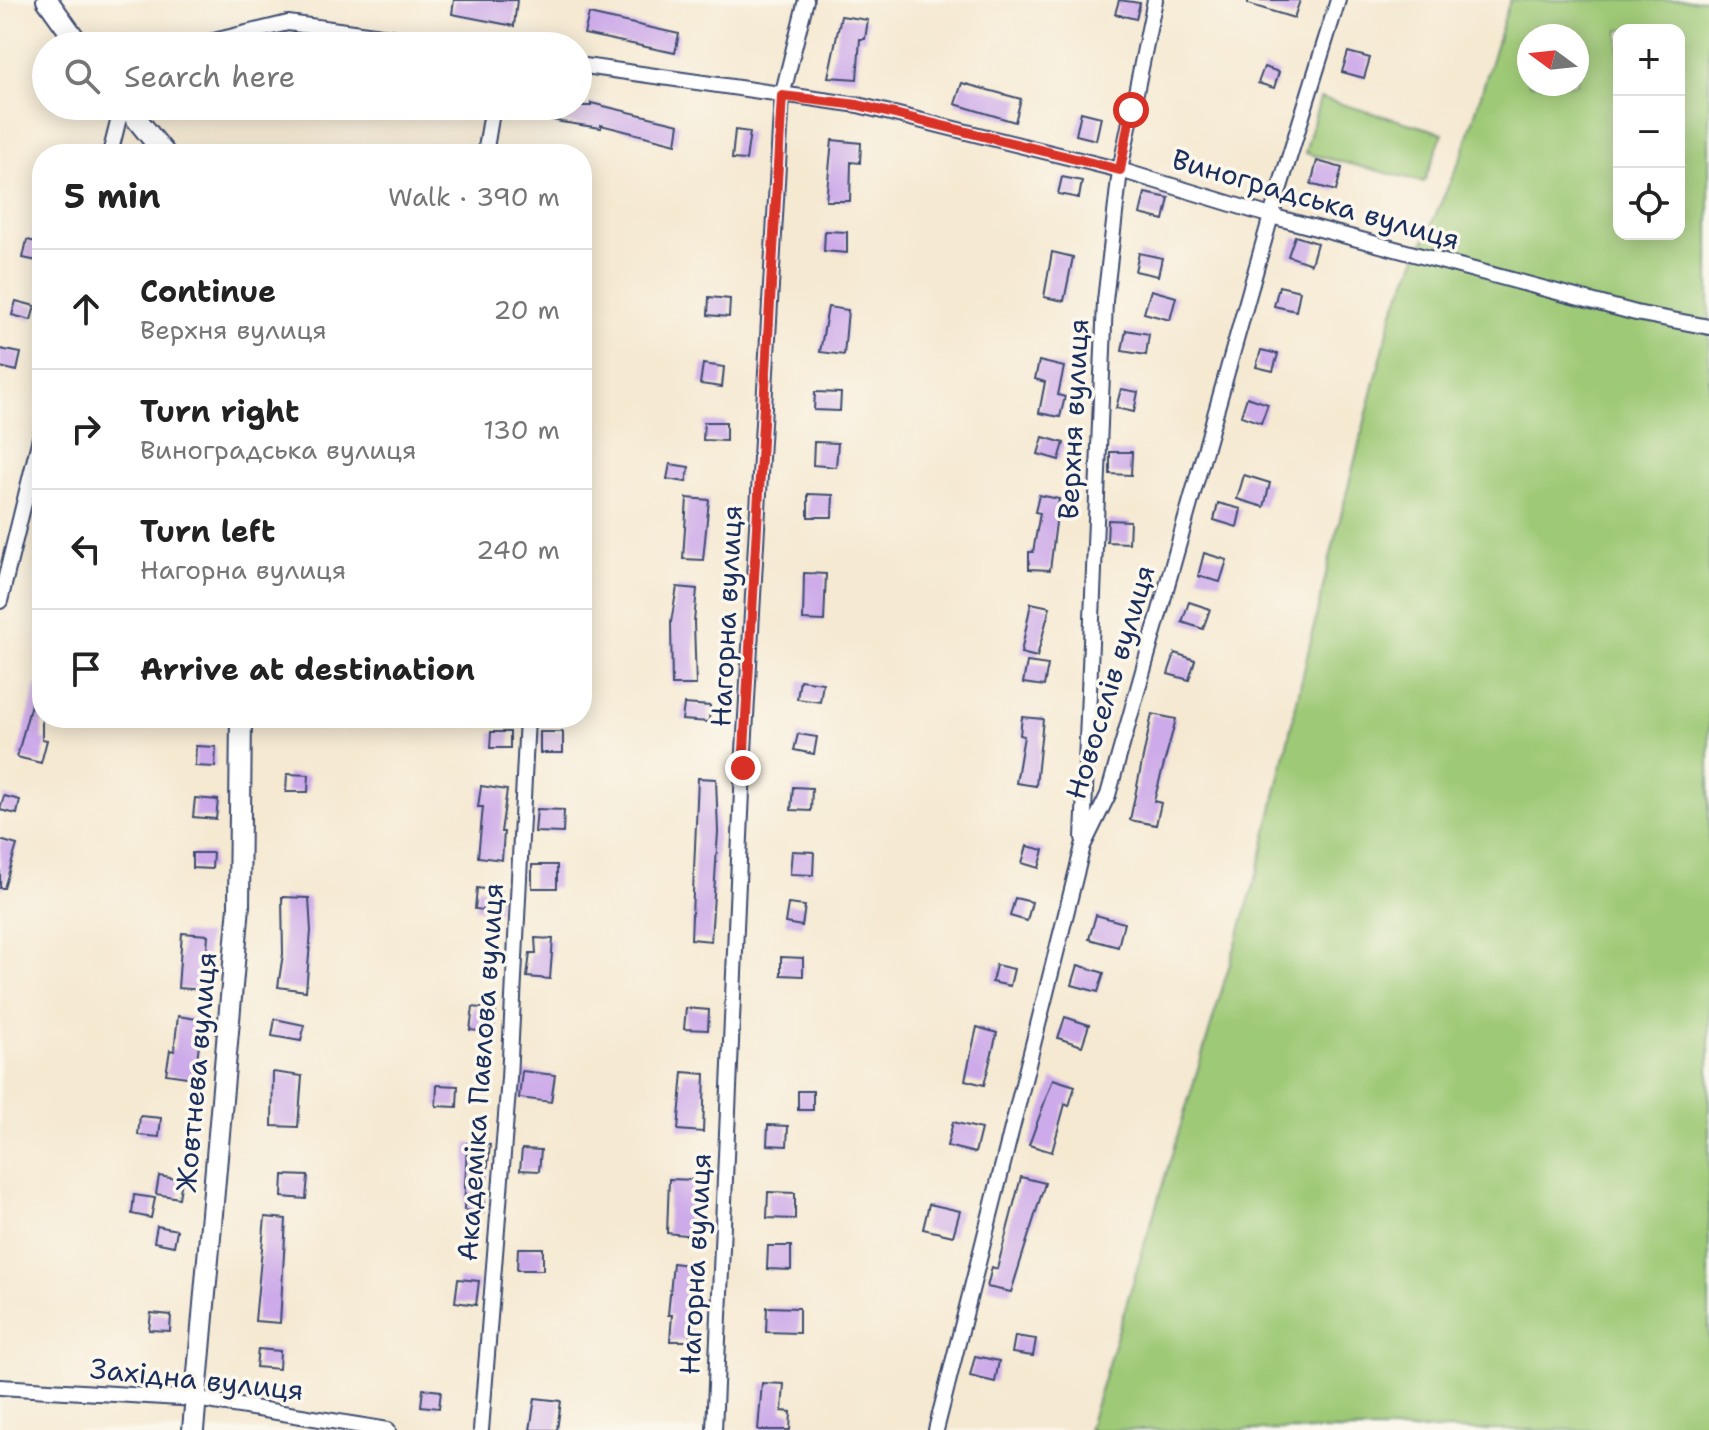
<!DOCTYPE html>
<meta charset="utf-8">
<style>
body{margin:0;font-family:"Shantell Sans",sans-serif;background:#f2f2f2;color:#222}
.controls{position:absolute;right:24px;top:24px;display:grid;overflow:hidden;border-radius:16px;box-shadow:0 4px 20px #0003}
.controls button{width:72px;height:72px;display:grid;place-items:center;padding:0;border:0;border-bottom:2px solid #e0e0e0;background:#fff;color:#222;font:40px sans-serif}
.compass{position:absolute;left:1517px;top:24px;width:72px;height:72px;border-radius:50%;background:#fff;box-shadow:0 4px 20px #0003;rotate:285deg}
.stop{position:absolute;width:24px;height:24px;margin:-18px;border:6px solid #d93025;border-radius:50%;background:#fff}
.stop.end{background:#d93025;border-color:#fff;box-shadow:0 2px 8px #0008}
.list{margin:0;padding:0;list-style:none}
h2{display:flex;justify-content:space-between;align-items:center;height:104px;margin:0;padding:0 32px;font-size:34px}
h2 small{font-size:26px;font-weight:400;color:#767676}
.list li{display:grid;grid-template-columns:52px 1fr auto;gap:24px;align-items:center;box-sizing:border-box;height:120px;padding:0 32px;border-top:2px solid #e0e0e0}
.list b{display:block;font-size:30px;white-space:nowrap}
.list p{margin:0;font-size:26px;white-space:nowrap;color:#767676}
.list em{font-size:26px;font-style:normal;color:#767676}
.icon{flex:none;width:44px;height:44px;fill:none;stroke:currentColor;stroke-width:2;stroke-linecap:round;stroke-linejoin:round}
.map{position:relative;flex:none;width:1709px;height:1430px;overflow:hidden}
.search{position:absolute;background:#fff;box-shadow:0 4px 20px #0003;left:32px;top:32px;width:560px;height:88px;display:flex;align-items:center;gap:20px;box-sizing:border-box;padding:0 28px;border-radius:44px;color:#767676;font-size:30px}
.panel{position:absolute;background:#fff;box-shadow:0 4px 20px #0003;left:32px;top:144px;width:560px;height:584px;border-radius:32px}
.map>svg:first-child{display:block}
.green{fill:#9ec976;stroke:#5c7c6a;stroke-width:2;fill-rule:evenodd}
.building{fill:#cdaae9}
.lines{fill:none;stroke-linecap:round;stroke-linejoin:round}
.minor-casing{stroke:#3c4b6f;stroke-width:18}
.secondary-casing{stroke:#3c4b6f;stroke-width:24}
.minor{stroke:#fff;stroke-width:14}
.secondary{stroke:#fff;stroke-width:20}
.route{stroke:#d93025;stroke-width:10}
.labels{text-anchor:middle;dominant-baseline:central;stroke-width:7;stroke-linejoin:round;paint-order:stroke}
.street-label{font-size:28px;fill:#1b2f5e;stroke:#fbf7ec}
</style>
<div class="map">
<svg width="1709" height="1430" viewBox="0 0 1709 1430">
<rect width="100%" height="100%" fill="#fbf7ec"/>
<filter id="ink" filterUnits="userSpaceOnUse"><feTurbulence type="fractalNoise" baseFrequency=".0125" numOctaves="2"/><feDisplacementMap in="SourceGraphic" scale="16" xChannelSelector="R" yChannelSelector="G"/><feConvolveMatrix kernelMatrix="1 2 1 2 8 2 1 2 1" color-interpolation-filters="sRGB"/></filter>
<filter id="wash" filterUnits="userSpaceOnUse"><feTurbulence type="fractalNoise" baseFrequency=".006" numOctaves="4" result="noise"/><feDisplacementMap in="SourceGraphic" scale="32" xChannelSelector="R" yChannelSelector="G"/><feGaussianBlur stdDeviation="1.8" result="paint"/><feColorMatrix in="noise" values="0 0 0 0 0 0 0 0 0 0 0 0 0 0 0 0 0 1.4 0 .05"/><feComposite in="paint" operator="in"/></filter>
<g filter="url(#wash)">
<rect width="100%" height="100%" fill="#f5e9d2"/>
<!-- green -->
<g class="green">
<path d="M1510,0H1709V1430H1088L1258,871L1326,574L1393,311L1463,153ZM1619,30H1679V234H1619ZM1529,36H1577V84H1529Z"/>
<polygon points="1320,98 1443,133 1424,182 1305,153"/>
</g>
<g id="blocks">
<!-- building -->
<g class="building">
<polygon points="454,0 517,0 514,26 452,14"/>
<polygon points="1119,0 1140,3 1136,19 1115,14"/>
<polygon points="1248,0 1300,0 1294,18 1248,4"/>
<polygon points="589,14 679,34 675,53 584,34"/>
<polygon points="841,16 868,20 865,39 860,39 857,79 828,77"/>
<polygon points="1348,52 1370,58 1364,78 1342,72"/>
<polygon points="1264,67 1279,72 1274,88 1258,83"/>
<polygon points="962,83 1021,99 1015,122 955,104"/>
<polygon points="591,103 679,124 676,144 601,125 601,128 561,122 525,113 526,106 591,106"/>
<polygon points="1081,112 1101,117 1096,140 1076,135"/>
<polygon points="735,130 750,132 746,160 732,159"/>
<polygon points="832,140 861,143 860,163 851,162 850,201 826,201"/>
<polygon points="1317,161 1342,168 1336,191 1311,184"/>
<polygon points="1062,177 1082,181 1079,198 1058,194"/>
<polygon points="1145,193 1169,198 1164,220 1140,214"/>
<polygon points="825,231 847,232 847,253 824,251"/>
<polygon points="1295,236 1317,243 1311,264 1288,256"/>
<polygon points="27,240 42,243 42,262 23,258"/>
<polygon points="1052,252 1073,257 1064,301 1044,297"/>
<polygon points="1139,253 1162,258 1158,276 1135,271"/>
<polygon points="1279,286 1300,291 1296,311 1274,306"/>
<polygon points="1151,290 1176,297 1170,320 1144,313"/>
<polygon points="709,297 730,299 729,317 708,315"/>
<polygon points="16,301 35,306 31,320 12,315"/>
<polygon points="828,307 848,310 844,355 820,352"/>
<polygon points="1126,330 1149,334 1146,355 1122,351"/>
<polygon points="0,349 21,353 17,371 0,367"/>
<polygon points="1261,350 1278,354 1273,371 1256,367"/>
<polygon points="1039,361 1064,367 1058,395 1065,397 1060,417 1039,413 1045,382 1035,379"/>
<polygon points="703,364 724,367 722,387 700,384"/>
<polygon points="1121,389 1138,392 1134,412 1116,408"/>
<polygon points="815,392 841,393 840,411 814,410"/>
<polygon points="1247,397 1268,404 1261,423 1241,416"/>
<polygon points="704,422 726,422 726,441 703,440"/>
<polygon points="1043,437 1064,443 1059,460 1038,454"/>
<polygon points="814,442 838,443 836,467 813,465"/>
<polygon points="1110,452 1132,452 1131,475 1110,474"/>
<polygon points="670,464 689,467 686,482 667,479"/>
<polygon points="1244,475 1270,483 1264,507 1237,499"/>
<polygon points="808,494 833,495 832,517 808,517"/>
<polygon points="1039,495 1059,499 1050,570 1029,569 1029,552 1033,552 1040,513 1035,512"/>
<polygon points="687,498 709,500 703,560 683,559"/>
<polygon points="1218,503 1241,509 1237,527 1214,520"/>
<polygon points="1108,520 1130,521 1129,543 1107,542"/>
<polygon points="1204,553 1227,560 1220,582 1198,576"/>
<polygon points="804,573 826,574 824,621 803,620"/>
<polygon points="677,587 697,589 694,622 696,685 672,685 671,622"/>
<polygon points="1189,602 1210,609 1203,629 1182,622"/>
<polygon points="1031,603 1050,607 1037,657 1021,653"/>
<polygon points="1175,653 1195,660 1189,680 1168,674"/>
<polygon points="1027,662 1048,665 1044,686 1023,683"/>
<polygon points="800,680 823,683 820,702 797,699"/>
<polygon points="36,685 42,686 42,739 47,740 41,763 17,757"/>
<polygon points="684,704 710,706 709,722 682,720"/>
<polygon points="1152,714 1176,719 1154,801 1161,803 1156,825 1130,820"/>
<polygon points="1022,717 1043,719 1036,786 1016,783 1024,736 1020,735"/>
<polygon points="491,732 510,732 510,748 490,748"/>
<rect x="540" y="732" width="23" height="21"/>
<polygon points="798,734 817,737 814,754 794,750"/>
<polygon points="196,746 216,747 215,767 195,766"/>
<polygon points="287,774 309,775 308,792 286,792"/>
<polygon points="698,778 716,779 718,832 711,941 691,939"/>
<polygon points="481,786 507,790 501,832 504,832 502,860 478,857 483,807 478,807"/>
<polygon points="793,787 812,788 811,811 791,810"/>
<polygon points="4,796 20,800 17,814 0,810"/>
<polygon points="195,798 218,800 216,819 193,817"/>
<polygon points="537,809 564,810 563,833 535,832"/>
<polygon points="0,840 17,845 4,888 0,888"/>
<polygon points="1027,846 1044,850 1039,868 1022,863"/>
<polygon points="792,851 814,852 813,875 790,874"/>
<polygon points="192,853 213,853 212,869 192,868"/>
<rect x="532" y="865" width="25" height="23"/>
<polygon points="477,888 501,891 499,912 475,909"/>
<polygon points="282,897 309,898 311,931 306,991 278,987 283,954"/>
<polygon points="1015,898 1032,902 1027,921 1010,916"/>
<polygon points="788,904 805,906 802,926 785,923"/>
<polygon points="1096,915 1124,923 1118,947 1089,939"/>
<polygon points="182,933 208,935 204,990 178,988"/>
<polygon points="535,938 553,939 550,979 527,977 530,953 536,953"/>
<polygon points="781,957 803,958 803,976 781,975"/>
<polygon points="996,965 1014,969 1010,986 992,982"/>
<polygon points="1078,965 1104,973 1098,992 1072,985"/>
<polygon points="473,1007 496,1010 493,1033 470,1030"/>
<polygon points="686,1008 709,1010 708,1030 684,1029"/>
<polygon points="178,1016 203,1020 194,1078 166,1074 170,1050 174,1051"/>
<polygon points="1065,1017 1089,1025 1082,1046 1058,1038"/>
<polygon points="275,1019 304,1025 301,1041 272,1036"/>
<polygon points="977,1027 997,1033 984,1085 965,1080"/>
<polygon points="522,1071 555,1075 551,1102 519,1098"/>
<polygon points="273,1072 302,1076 298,1127 272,1126"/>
<polygon points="683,1072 705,1074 703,1132 678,1130"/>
<polygon points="1053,1079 1075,1086 1069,1106 1065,1104 1052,1152 1029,1145"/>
<polygon points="437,1085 458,1086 457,1107 436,1106"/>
<rect x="798" y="1091" width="15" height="19"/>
<polygon points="140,1116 161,1118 159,1137 138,1135"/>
<polygon points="953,1122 981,1129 975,1153 947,1146"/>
<polygon points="768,1125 788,1126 787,1146 767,1145"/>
<polygon points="467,1143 490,1145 483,1213 464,1210"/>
<polygon points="522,1149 541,1150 539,1171 520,1170"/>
<polygon points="283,1175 308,1176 306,1199 282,1197"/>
<polygon points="159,1176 182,1180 179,1198 156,1194"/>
<polygon points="1021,1177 1045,1183 1011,1292 987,1287 992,1267 997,1269"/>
<polygon points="669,1179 696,1180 694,1236 667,1233"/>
<polygon points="768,1192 795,1193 795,1219 767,1218"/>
<polygon points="134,1195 155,1198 151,1218 132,1214"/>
<polygon points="929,1204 960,1211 953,1236 923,1229"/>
<polygon points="265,1217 286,1219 280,1323 255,1321"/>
<polygon points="157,1226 177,1230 174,1246 154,1242"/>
<polygon points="768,1246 791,1246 791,1270 767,1269"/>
<polygon points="518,1248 543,1248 543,1270 517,1270"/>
<polygon points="673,1263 695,1266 690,1341 670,1341 672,1315 668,1315"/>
<polygon points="458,1279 479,1281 476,1305 455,1302"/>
<polygon points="767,1307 799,1308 799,1333 766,1332"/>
<polygon points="151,1313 171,1315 170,1331 149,1330"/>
<polygon points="1015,1336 1036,1339 1033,1356 1012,1353"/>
<polygon points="258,1349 280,1351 279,1369 256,1367"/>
<polygon points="975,1356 999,1361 995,1382 970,1376"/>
<polygon points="762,1383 784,1384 782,1411 791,1412 790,1430 758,1430"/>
<polygon points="423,1389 441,1391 439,1408 421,1406"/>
<polygon points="535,1398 561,1401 557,1430 530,1430"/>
</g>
</g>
</g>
<g filter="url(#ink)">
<use href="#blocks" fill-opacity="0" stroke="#3c4b6f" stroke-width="2"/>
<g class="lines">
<!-- minor casing -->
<g class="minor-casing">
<g id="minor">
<polyline points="193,46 288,23 453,46"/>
<polyline points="578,65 858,105 1120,170 1271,216 1636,313 1709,327"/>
<polyline points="110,154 122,106"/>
<polyline points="485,154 493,106"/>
<polyline points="0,601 42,430"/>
<polyline points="1083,838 1105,301 1120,170 1155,0"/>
<polyline points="0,1387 196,1399 388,1430"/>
<polyline points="481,1430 509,1078 527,718"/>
<polyline points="714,1430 743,768 782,96 806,0"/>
<polyline points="936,1430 1083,846 1108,795 1271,216 1338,0"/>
</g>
</g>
<!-- secondary casing -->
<g class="secondary-casing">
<g id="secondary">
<polyline points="47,0 80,46"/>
<polyline points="126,106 165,154"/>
<polyline points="193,1430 239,906 241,718"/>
</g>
</g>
<!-- minor -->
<use href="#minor" class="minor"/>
<!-- secondary -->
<use href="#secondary" class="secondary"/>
</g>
</g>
<g class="lines" filter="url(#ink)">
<!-- route -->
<polyline class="route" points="743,768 782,96 858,105 1120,170 1131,110"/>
</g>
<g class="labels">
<!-- street labels -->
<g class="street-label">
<text transform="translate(1316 199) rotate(16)">Виноградська вулиця</text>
<text transform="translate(1073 419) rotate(-87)">Верхня вулиця</text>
<text transform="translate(726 616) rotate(-87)">Нагорна вулиця</text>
<text transform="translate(1110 682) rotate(-73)">Новоселів вулиця</text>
<text transform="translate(196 1072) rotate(-85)">Жовтнева вулиця</text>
<text transform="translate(480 1072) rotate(-86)">Академіка Павлова вулиця</text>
<text transform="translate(695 1264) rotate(-87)">Нагорна вулиця</text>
<text transform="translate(197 1379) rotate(6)">Західна вулиця</text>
</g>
</g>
</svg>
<div class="controls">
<button>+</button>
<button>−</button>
<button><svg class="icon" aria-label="locate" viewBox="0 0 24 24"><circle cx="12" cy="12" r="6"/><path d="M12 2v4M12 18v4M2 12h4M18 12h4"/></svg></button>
</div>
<svg class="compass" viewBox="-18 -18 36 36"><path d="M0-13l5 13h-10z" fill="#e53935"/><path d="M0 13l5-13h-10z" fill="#767676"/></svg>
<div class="stop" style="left:1131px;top:110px"></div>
<div class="stop end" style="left:743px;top:768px"></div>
<div class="search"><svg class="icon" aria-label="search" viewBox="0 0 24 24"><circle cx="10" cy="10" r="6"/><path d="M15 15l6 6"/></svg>Search here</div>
<section class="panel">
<h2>5 min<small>Walk · 390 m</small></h2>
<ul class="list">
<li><svg class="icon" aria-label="ahead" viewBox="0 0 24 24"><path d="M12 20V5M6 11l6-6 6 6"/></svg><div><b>Continue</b><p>Верхня вулиця</p></div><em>20 m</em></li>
<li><svg class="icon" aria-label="right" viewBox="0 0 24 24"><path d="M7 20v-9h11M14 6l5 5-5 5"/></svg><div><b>Turn right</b><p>Виноградська вулиця</p></div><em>130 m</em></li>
<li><svg class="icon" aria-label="left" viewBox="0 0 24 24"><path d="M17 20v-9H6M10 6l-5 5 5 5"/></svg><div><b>Turn left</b><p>Нагорна вулиця</p></div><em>240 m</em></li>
<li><svg class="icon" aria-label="arrive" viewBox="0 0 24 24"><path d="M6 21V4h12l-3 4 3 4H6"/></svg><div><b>Arrive at destination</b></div></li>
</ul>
</section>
</div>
